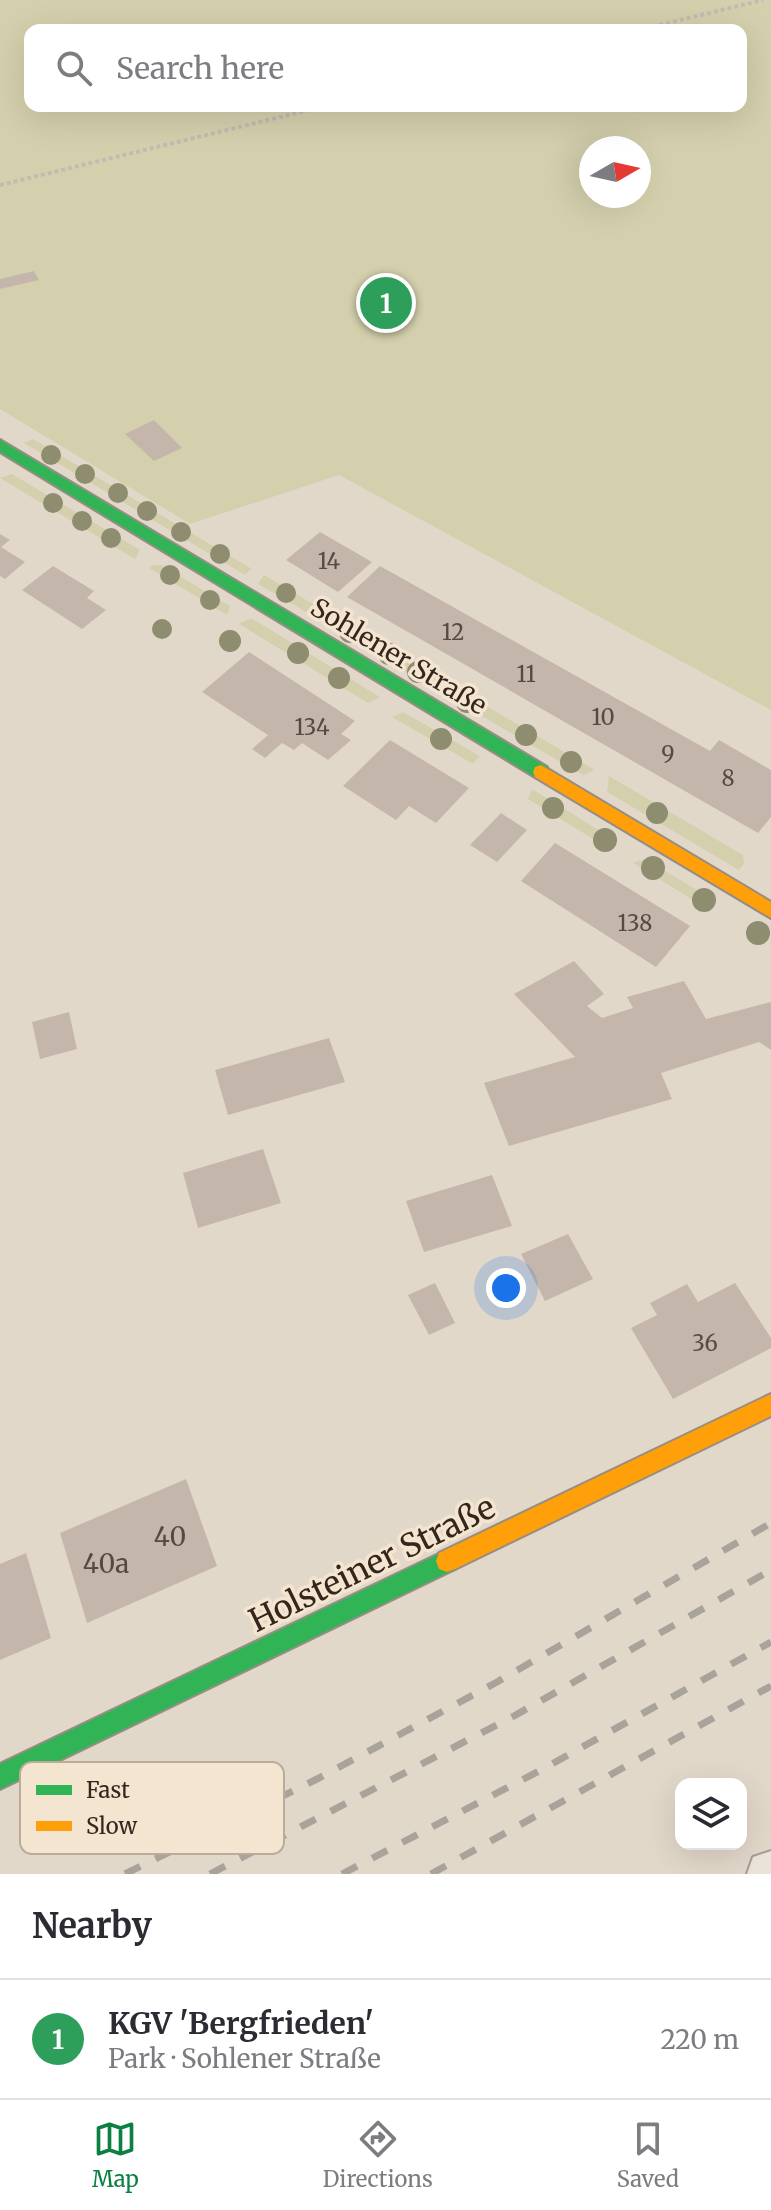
<!DOCTYPE html>
<meta charset="utf-8">
<style>
body{margin:0;font-family:Merriweather,serif;background:#f7f7f7;color:#2b2b33}
.controls{position:absolute;right:24px;bottom:24px;display:grid;overflow:hidden;border-radius:16px;box-shadow:0 8px 32px #0002}
.controls button{width:72px;height:72px;display:grid;place-items:center;padding:0;border:0;border-bottom:2px solid #e1e1e2;background:#fff;color:#2b2b33;font:40px sans-serif}
.compass{position:absolute;left:579px;top:136px;width:72px;height:72px;border-radius:50%;background:#fff;box-shadow:0 8px 32px #0002;rotate:81deg}
.you{position:absolute;left:506px;top:1288px;width:28px;height:28px;margin:-20px;border:6px solid #fff;border-radius:50%;background:#1a73e8;box-shadow:0 0 0 12px #1a73e833}
.badge{display:grid;place-items:center;width:52px;height:52px;border-radius:50%;background:#0b8043;color:#fff;font-size:26px;font-weight:700}
.pin{position:absolute;translate:-50% -50%;border:4px solid #fff;box-shadow:0 2px 8px #0006}
.list{margin:0;padding:0;list-style:none}
h2{display:flex;justify-content:space-between;align-items:center;height:104px;margin:0;padding:0 32px;font-size:34px}
h2 small{font-size:26px;font-weight:400;color:#7c7c81}
.list li{display:grid;grid-template-columns:52px 1fr auto;gap:24px;align-items:center;box-sizing:border-box;height:120px;padding:0 32px;border-top:2px solid #e1e1e2}
.list b{display:block;font-size:30px;white-space:nowrap}
.list p{margin:0;font-size:26px;white-space:nowrap;color:#7c7c81}
.list em{font-size:26px;font-style:normal;color:#7c7c81}
.icon{flex:none;width:44px;height:44px;fill:none;stroke:currentColor;stroke-width:2;stroke-linecap:round;stroke-linejoin:round}
.map{position:relative;flex:none;width:771px;height:1874px;overflow:hidden}
.search{position:absolute;background:#fff;box-shadow:0 8px 32px #0002;left:24px;right:24px;top:24px;height:88px;display:flex;align-items:center;gap:20px;box-sizing:border-box;padding:0 28px;border-radius:16px;color:#7c7c81;font-size:30px}
.sheet{height:224px;background:#fff}
nav{display:flex;justify-content:space-around;align-items:center;box-sizing:border-box;height:112px;border-top:2px solid #e1e1e2;background:#fff;font-size:22px;color:#7c7c81}
nav a{display:grid;justify-items:center;gap:4px}
nav .on{color:#0b8043}
.map>svg:first-child{display:block}
.green{fill:#d4d0ad;fill-rule:evenodd}
.building{fill:#c5b6ab}
.lines{fill:none;stroke-linecap:round;stroke-linejoin:round}
.street-casing{stroke:#a79d94;stroke-width:4}
.fast-casing{stroke:#968d83;stroke-width:4}
.slow-casing{stroke:#968d83;stroke-width:4}
.path{stroke:#c2bbb3;stroke-width:4;stroke-dasharray:4 3;stroke-linecap:butt}
.street{fill:#eae4db;fill-rule:evenodd}
.fast{fill:#30b455;fill-rule:evenodd}
.slow{fill:#ff9f0a;fill-rule:evenodd}
.rail{stroke:#a9a39c;stroke-width:7;stroke-dasharray:17 17;stroke-linecap:butt}
.tree{fill:#8e8d6f}
.labels{text-anchor:middle;dominant-baseline:central;stroke-width:7;stroke-linejoin:round;paint-order:stroke}
.number-label{font-size:22px;fill:#584940}
.street-label{font-size:26px;fill:#34251d;stroke:#f3e5cf}
.near-number-label{font-size:26px;fill:#584940}
.near-street-label{font-size:32px;fill:#34251d;stroke:#f3e5cf}
.key{fill:#f3e5cf;stroke:#baab9a;stroke-width:2}
.key-label{font-size:22px;fill:#34251d}
</style>
<div class="map">
<svg width="771" height="1874" viewBox="0 0 771 1874">
<rect width="100%" height="100%" fill="#e2d8ca"/>
<!-- green -->
<g class="green">
<path d="M0,0H771V710L339,475L190,524L0,409ZM30,30H741V106H30ZM591,148H639V196H591Z"/>
<polygon points="33,439 252,569 245,575 24,443"/>
<polygon points="12,474 140,550 135,559 0,478"/>
<polygon points="154,565 161,565 230,606 227,615 149,568"/>
<polygon points="264,575 318,607 308,613 258,584"/>
<polygon points="329,613 440,680 427,685 324,623"/>
<polygon points="251,618 380,697 368,703 239,624"/>
<polygon points="461,691 595,770 583,775 451,698"/>
<polygon points="403,712 480,756 473,764 392,717"/>
<polygon points="609,776 743,855 744,864 739,870 607,792"/>
<polygon points="532,789 613,839 611,850 528,799"/>
<polygon points="645,859 712,899 711,911 633,863"/>
</g>
<!-- building -->
<g class="building">
<polygon points="34,271 39,280 0,289 0,279"/>
<polygon points="154,420 182,448 154,461 125,434"/>
<polygon points="320,532 372,562 338,592 286,560"/>
<polygon points="0,534 10,540 1,547 25,562 5,579 0,576"/>
<polygon points="53,566 94,591 87,598 106,610 82,629 22,590"/>
<polygon points="380,566 710,751 719,740 771,770 771,817 758,833 347,597"/>
<polygon points="249,652 355,721 341,734 351,740 328,760 302,743 294,750 282,743 265,758 252,749 268,735 202,692"/>
<polygon points="390,740 469,788 436,823 409,806 396,820 343,786"/>
<polygon points="501,813 527,830 497,862 470,845"/>
<polygon points="555,843 690,926 656,967 521,881"/>
<polygon points="574,961 604,994 587,1006 602,1018 633,1008 627,997 684,981 706,1019 771,1002 771,1050 759,1042 661,1073 672,1099 509,1146 484,1083 575,1057 514,994"/>
<polygon points="69,1012 77,1049 40,1059 32,1022"/>
<polygon points="329,1038 345,1082 228,1115 215,1070"/>
<polygon points="263,1149 281,1203 198,1228 183,1173"/>
<polygon points="492,1175 512,1226 424,1252 406,1201"/>
<polygon points="568,1234 593,1279 545,1301 521,1254"/>
<polygon points="435,1283 455,1323 429,1335 408,1295"/>
<polygon points="735,1283 771,1338 771,1348 673,1399 631,1328 657,1315 650,1303 687,1284 698,1302"/>
<polygon points="186,1479 217,1566 87,1623 60,1533"/>
<polygon points="26,1553 51,1638 0,1660 0,1564"/>
</g>
<g class="lines">
<!-- street casing -->
<g class="street-casing">
<polygon id="street" points="771,1851 771,1874 747,1874 753,1857"/>
</g>
<!-- fast casing -->
<g class="fast-casing">
<g id="fast">
<polygon points="0,440 547,767 549,772 547,777 535,777 0,452"/>
<polygon points="447,1550 455,1553 458,1561 455,1569 0,1789 0,1764"/>
</g>
</g>
<!-- slow casing -->
<g class="slow-casing">
<g id="slow">
<polygon points="541,765 771,902 771,918 535,777 533,772 535,767"/>
<polygon points="771,1394 771,1416 455,1569 447,1572 439,1569 436,1561 439,1553"/>
</g>
</g>
<!-- path -->
<g class="path">
<polyline points="639,30 763,0"/>
<polyline points="0,185 326,106"/>
</g>
<!-- street -->
<use href="#street" class="street"/>
<!-- fast -->
<use href="#fast" class="fast"/>
<!-- slow -->
<use href="#slow" class="slow"/>
<!-- rail -->
<g class="rail">
<polyline points="125,1874 319,1778 497,1682 771,1523"/>
<polyline points="210,1874 514,1716 771,1570"/>
<polyline points="342,1874 541,1770 771,1642"/>
<polyline points="431,1874 771,1686"/>
</g>
</g>
<!-- trees -->
<g class="tree">
<circle cx="51" cy="455" r="10"/>
<circle cx="85" cy="474" r="10"/>
<circle cx="118" cy="493" r="10"/>
<circle cx="53" cy="503" r="10"/>
<circle cx="147" cy="511" r="10"/>
<circle cx="82" cy="521" r="10"/>
<circle cx="181" cy="532" r="10"/>
<circle cx="111" cy="538" r="10"/>
<circle cx="220" cy="554" r="10"/>
<circle cx="170" cy="575" r="10"/>
<circle cx="286" cy="593" r="10"/>
<circle cx="210" cy="600" r="10"/>
<circle cx="162" cy="629" r="10"/>
<circle cx="350" cy="632" r="11"/>
<circle cx="230" cy="641" r="11"/>
<circle cx="298" cy="653" r="11"/>
<circle cx="389" cy="654" r="11"/>
<circle cx="418" cy="672" r="11"/>
<circle cx="339" cy="678" r="11"/>
<circle cx="467" cy="702" r="11"/>
<circle cx="526" cy="735" r="11"/>
<circle cx="441" cy="739" r="11"/>
<circle cx="571" cy="762" r="11"/>
<circle cx="553" cy="808" r="11"/>
<circle cx="657" cy="813" r="11"/>
<circle cx="605" cy="840" r="12"/>
<circle cx="653" cy="868" r="12"/>
<circle cx="704" cy="900" r="12"/>
<circle cx="758" cy="933" r="12"/>
</g>
<g class="labels">
<!-- number labels -->
<g class="number-label">
<text x="329" y="561">14</text>
<text x="453" y="632">12</text>
<text x="526" y="674">11</text>
<text x="603" y="717">10</text>
<text x="312" y="727">134</text>
<text x="668" y="754">9</text>
<text x="728" y="778">8</text>
<text x="635" y="923">138</text>
<text x="705" y="1343">36</text>
</g>
<!-- street labels -->
<g class="street-label">
<text transform="translate(399 656) rotate(31)">Sohlener Straße</text>
</g>
<!-- near-number labels -->
<g class="near-number-label">
<text x="170" y="1536">40</text>
<text x="106" y="1563">40a</text>
</g>
<!-- near-street labels -->
<g class="near-street-label">
<text transform="translate(372 1564) rotate(-26)">Holsteiner Straße</text>
</g>
</g>
<!-- legend -->
<rect x="20" y="1762" width="264" height="92" rx="12" class="key"/>
<rect x="36" y="1785" width="36" height="10" fill="#30b455"/>
<rect x="36" y="1821" width="36" height="10" fill="#ff9f0a"/>
<g class="key-label">
<text x="86" y="1798">Fast</text>
<text x="86" y="1834">Slow</text>
</g>
</svg>
<div class="controls">
<button><svg class="icon" aria-label="layers" viewBox="0 0 24 24"><path d="M12 4l9 5-9 5-9-5zM3 14l9 5 9-5"/></svg></button>
</div>
<svg class="compass" viewBox="-18 -18 36 36"><path d="M0-13l5 13h-10z" fill="#e53935"/><path d="M0 13l5-13h-10z" fill="#7c7c81"/></svg>
<div class="you"></div>
<div class="pin badge" style="left:386px;top:303px;background:#2e9e5b">1</div>
<div class="search"><svg class="icon" aria-label="search" viewBox="0 0 24 24"><circle cx="10" cy="10" r="6"/><path d="M15 15l6 6"/></svg>Search here</div>
</div>
<section class="sheet">
<h2>Nearby<small></small></h2>
<ul class="list">
<li><span class="badge" style="background:#2e9e5b">1</span><div><b>KGV 'Bergfrieden'</b><p>Park · Sohlener Straße</p></div><em>220 m</em></li>
</ul>
</section>
<nav>
<a class="on"><svg class="icon" aria-label="map" viewBox="0 0 24 24"><path d="M3 6l6-2 6 2 6-2v14l-6 2-6-2-6 2zM9 4v14M15 6v14"/></svg>Map</a>
<a><svg class="icon" aria-label="directions" viewBox="0 0 24 24"><path d="M12 3l9 9-9 9-9-9zM9 14v-3h6M13 9l2 2-2 2"/></svg>Directions</a>
<a><svg class="icon" aria-label="saved" viewBox="0 0 24 24"><path d="M7 4h10v16l-5-4-5 4z"/></svg>Saved</a>
</nav>
